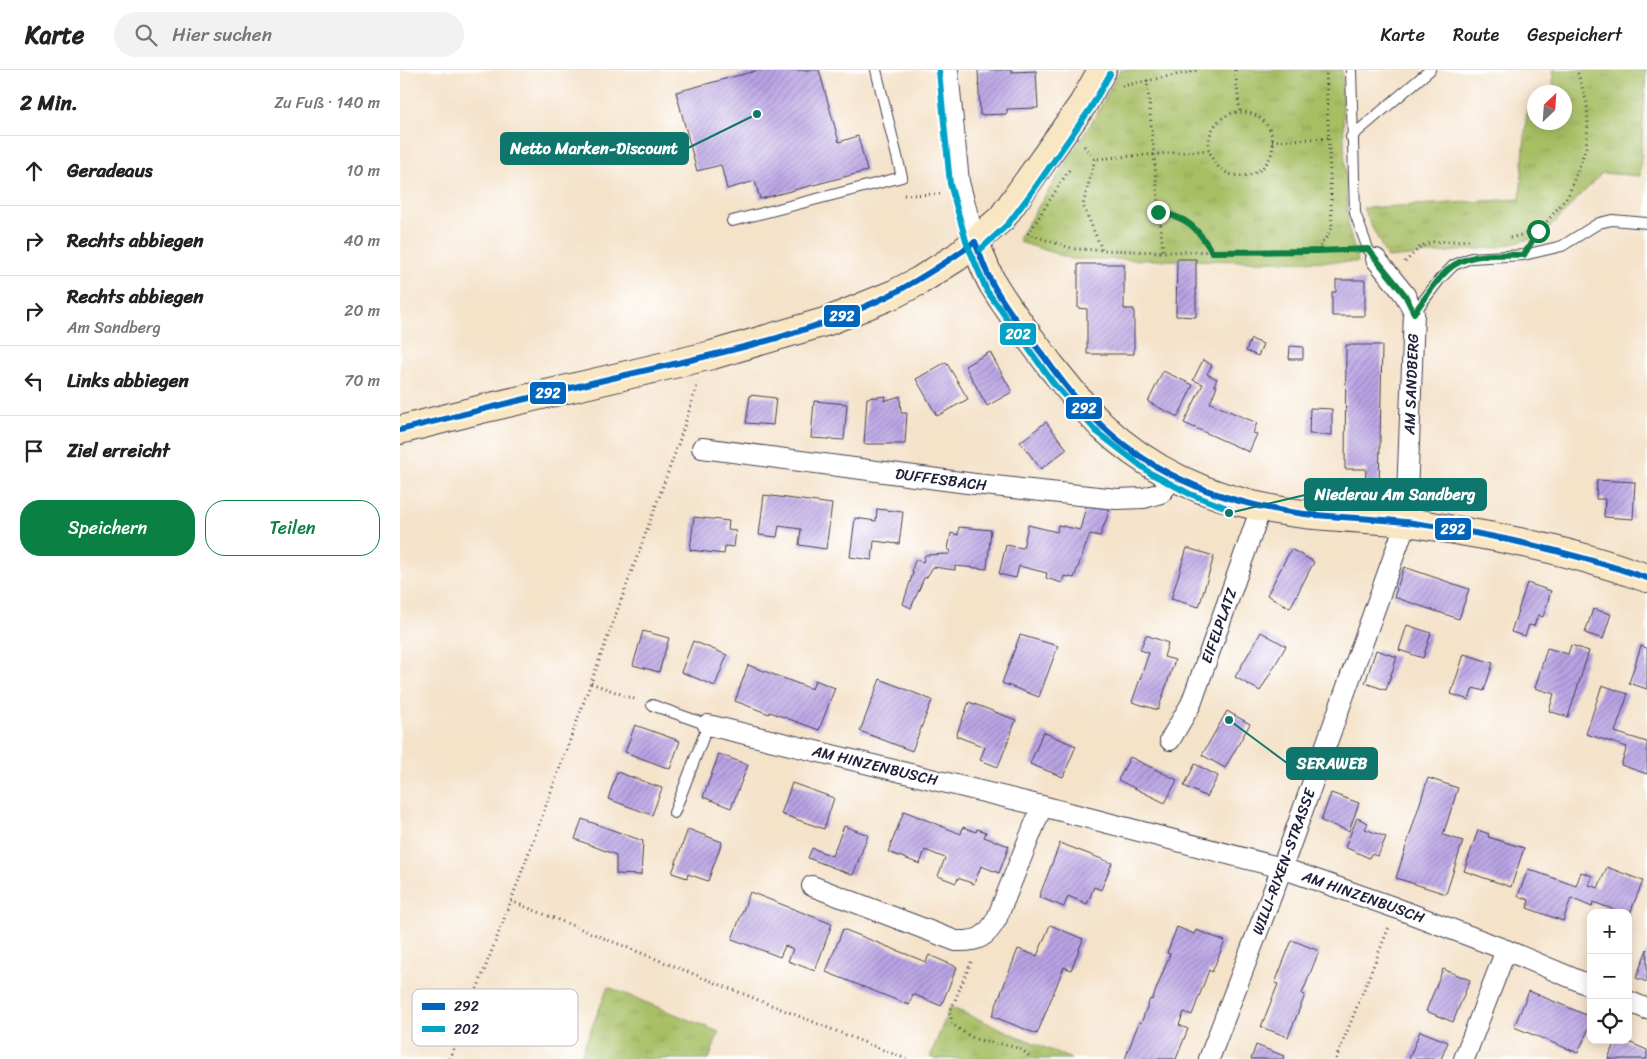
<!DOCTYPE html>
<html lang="de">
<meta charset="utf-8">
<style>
body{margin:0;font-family:Sriracha,sans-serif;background:#f2f2f2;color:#222}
.controls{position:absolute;right:15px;bottom:15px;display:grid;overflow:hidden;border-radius:10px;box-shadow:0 2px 12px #0003}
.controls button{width:45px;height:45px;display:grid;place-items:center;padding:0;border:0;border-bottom:1px solid #e0e0e0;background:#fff;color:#222;font:25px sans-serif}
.compass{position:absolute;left:1127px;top:15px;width:45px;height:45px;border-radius:50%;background:#fff;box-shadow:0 2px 12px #0003;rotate:25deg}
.stop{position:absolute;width:15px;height:15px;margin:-11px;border:4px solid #0b8043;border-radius:50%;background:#fff}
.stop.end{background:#0b8043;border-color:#fff;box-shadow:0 1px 5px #0008}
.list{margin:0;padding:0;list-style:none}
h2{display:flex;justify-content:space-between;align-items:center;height:65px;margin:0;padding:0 20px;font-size:21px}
h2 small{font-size:16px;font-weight:400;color:#767676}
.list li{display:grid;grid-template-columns:32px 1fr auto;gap:15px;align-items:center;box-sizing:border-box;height:70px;padding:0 20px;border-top:1px solid #e0e0e0}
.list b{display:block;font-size:19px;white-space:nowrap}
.list p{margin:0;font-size:16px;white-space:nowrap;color:#767676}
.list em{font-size:16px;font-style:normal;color:#767676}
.actions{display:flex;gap:10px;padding:15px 20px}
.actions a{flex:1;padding:11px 0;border:1px solid #0b8043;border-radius:20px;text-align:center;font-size:18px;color:#0b8043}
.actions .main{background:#0b8043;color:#fff}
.icon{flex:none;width:28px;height:28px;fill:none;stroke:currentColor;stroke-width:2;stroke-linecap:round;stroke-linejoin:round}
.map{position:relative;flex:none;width:1247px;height:989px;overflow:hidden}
header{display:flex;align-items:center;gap:30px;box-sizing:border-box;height:70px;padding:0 25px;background:#fff;border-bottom:1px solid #e0e0e0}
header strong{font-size:24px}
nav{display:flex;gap:28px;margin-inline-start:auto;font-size:18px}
.search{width:350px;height:45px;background:#f2f2f2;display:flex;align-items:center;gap:12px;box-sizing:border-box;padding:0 18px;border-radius:28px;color:#767676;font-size:19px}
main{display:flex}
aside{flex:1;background:#fff}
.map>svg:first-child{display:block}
.grass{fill:url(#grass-tufts);stroke:#647050}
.building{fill:url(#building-hatch)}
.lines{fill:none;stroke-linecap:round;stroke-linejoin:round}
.service-casing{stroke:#423f50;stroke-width:12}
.minor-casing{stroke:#423f50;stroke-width:22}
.secondary-casing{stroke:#423f50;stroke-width:30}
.path{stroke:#423f50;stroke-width:3;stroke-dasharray:1 4;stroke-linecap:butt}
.service{stroke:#fff;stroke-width:10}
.minor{stroke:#fff;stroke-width:20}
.secondary{stroke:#f9e7c3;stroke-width:28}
.bus-1-casing{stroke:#fff;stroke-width:10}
.bus-2-casing{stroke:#fff;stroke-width:10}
.bus-1{stroke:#0065bd;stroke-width:6}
.bus-2{stroke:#02a2c7;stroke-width:6}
.route{stroke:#0b8043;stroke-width:6}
.labels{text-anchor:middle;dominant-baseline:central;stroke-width:4;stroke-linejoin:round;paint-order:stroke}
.street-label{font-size:15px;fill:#22223b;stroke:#fff}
.key{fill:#fff;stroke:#bdbdc4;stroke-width:1}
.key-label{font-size:14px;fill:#22223b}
.leader{fill:none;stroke:#0f766e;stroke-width:2}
.callout-dot{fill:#0f766e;stroke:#fff;stroke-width:2}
.callout{fill:#0f766e;stroke:#0f766e;stroke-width:2}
.callout-label{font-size:16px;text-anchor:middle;font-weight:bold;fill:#fff}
.line-badge{stroke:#fff;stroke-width:2}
.badge-label{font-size:14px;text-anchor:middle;font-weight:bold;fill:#fff}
</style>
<header>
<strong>Karte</strong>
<div class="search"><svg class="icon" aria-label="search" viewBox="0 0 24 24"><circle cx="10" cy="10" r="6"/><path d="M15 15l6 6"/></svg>Hier suchen</div>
<nav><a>Karte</a><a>Route</a><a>Gespeichert</a></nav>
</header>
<main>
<aside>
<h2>2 Min.<small>Zu Fuß · 140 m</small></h2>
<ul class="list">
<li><svg class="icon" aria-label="ahead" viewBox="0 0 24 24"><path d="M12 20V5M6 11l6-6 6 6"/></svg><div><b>Geradeaus</b></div><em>10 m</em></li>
<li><svg class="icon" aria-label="right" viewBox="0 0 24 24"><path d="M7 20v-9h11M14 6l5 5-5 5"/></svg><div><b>Rechts abbiegen</b></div><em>40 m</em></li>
<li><svg class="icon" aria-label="right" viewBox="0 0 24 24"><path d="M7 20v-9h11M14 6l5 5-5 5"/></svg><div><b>Rechts abbiegen</b><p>Am Sandberg</p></div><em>20 m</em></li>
<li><svg class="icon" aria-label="left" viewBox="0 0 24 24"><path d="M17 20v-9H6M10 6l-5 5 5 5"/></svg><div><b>Links abbiegen</b></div><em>70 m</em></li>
<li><svg class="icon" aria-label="arrive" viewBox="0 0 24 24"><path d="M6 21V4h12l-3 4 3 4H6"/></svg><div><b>Ziel erreicht</b></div></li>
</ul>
<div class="actions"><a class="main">Speichern</a><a>Teilen</a></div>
</aside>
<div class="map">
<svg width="1247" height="989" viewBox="0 0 1247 989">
<defs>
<pattern id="grass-tufts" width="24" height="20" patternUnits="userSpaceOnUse" patternTransform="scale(1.25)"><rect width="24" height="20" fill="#a7be64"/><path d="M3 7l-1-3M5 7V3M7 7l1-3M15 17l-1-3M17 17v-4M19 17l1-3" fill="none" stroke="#8fa358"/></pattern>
<pattern id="building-hatch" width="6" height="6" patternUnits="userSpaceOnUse" patternTransform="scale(1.25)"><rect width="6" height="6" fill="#b9a3e4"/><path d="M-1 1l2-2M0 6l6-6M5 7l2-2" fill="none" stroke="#9684ba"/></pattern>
</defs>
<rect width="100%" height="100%" fill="#fff"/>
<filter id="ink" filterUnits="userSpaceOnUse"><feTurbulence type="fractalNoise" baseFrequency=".02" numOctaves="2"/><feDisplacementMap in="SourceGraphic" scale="10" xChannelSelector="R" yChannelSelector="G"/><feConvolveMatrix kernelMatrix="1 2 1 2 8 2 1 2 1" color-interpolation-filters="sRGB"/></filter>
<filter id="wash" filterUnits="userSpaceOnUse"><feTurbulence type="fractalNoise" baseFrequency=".0096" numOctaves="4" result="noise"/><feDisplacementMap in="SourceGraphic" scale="20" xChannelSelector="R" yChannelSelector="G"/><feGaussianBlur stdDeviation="1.12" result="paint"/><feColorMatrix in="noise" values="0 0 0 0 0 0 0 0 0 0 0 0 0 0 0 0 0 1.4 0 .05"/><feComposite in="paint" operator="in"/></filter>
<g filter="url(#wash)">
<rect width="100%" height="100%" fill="#f4e2c9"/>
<!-- grass -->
<g class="grass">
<polygon points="720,0 942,0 944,72 948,157 958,192 672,189 620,172 619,167 697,44"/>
<polygon points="1152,0 1246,0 1240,106 1202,103 1142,166 1099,177 987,188 963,138 1120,129 1127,38 1134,38 1134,52 1164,52 1164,22 1154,22"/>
<polygon points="208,917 319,962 309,989 179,989"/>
<polygon points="550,937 671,989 536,989 530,987"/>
</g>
<g id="blocks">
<!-- building -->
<g class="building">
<polygon points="359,0 419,0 439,72 458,66 467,101 360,129 355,111 327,119 321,95 297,101 276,22"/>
<polygon points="578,0 612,0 612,2 636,1 638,38 607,39 607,44 580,45"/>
<polygon points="777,189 796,189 796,247 776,246"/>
<polygon points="678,194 724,194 724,239 734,239 734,284 687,284 687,239 678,238"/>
<polygon points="936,210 965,210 965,246 932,246 932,222 936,222"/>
<polygon points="851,269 863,274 858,286 846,281"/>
<polygon points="946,275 982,275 979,420 965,419 966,399 945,399"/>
<polygon points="890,276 903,277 903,289 889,289"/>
<polygon points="590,282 612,322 587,336 565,296"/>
<polygon points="803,290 812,295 807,304 817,309 814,315 817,316 810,333 857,353 853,363 857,364 849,382 784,353 803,314 793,310"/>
<polygon points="546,292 568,329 537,346 516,309"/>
<polygon points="763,301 793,315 778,347 748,332"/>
<polygon points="350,325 376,328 373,355 346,353"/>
<polygon points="486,326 484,331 500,326 501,343 507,343 505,374 464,374 467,328"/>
<polygon points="414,331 447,334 444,370 411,368"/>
<polygon points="910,338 932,339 932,365 909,364"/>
<polygon points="646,352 667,379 641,399 620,372"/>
<polygon points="1197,410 1235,412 1233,449 1204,447 1205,429 1196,429"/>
<polygon points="364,425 432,434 426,479 399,475 401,459 379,456 377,467 359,465"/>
<polygon points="686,436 710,439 700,466 690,464 674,508 664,506 662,513 646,508 647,503 619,496 616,508 599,504 606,475 623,478 628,455 657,462 658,455 680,460"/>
<polygon points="477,439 503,442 499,474 474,471 472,490 450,487 455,448 476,451"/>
<polygon points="294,447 329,451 328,460 336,461 334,477 325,476 324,484 290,480"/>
<polygon points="559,457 591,460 587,499 555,496 555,500 533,497 527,507 524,508 511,538 503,534 513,503 512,500 515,490 523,492 525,485 549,484 551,481 548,479 551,463 558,465"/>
<polygon points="787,478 814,486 799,537 771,529"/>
<polygon points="891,479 914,492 890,538 867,525"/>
<polygon points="1004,497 1069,519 1059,549 994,527"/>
<polygon points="1127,513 1151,521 1143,547 1138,545 1134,556 1129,555 1125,566 1111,562"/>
<polygon points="1193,539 1211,544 1203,569 1185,563"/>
<polygon points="1007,555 1031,563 1023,588 999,580"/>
<polygon points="243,561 269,568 259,602 233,595"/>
<polygon points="861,562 886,576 860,621 835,607"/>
<polygon points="620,565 658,576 639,627 602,613"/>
<polygon points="746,565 768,573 764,587 775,590 758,640 732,632 749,583 740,580"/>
<polygon points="293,571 327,585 315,616 281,602"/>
<polygon points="1171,575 1189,581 1168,647 1149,641 1154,624 1135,618 1147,578 1168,584"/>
<polygon points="1241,576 1247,578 1247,619 1229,613"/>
<polygon points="976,580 997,587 986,620 965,613"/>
<polygon points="1064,584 1093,593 1084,621 1073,618 1069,630 1051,624"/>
<polygon points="348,595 412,619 415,610 435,618 419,660 370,642 369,644 335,631"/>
<polygon points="480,609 532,630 512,681 460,661"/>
<polygon points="1202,615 1228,624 1215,662 1247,672 1247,704 1221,695 1227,677 1186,664"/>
<polygon points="569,632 616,650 598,697 580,690 585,677 556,666"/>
<polygon points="827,641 850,654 825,698 802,685"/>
<polygon points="235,655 280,671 270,699 225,682"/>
<polygon points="643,662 676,676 663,707 630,694"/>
<polygon points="319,684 348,695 331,738 303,727"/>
<polygon points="730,687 777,710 765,733 718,710"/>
<polygon points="795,694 818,706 807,727 784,716"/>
<polygon points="217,702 262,718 252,745 208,729"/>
<polygon points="1028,708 1058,718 1043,765 1063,771 1046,824 996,808"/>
<polygon points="392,713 434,728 424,759 381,744"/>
<polygon points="931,723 959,733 949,761 921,751"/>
<polygon points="504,741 561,764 563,757 576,762 577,759 586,762 584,767 609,776 599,803 581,796 574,814 558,808 556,813 538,806 545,788 525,780 520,794 488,782"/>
<polygon points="957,748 968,753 965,759 986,767 978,786 971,784 969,788 945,777"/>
<polygon points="182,749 243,771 241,805 216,804 216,785 175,769"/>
<polygon points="444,756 468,765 453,805 408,788 412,778 432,786"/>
<polygon points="288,759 322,772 308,811 288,804 287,808 272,803"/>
<polygon points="1078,760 1089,764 1088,767 1124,778 1111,817 1064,801"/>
<polygon points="660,773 712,793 701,820 694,817 687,834 668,826 664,837 639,827"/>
<polygon points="1207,797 1243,811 1228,848 1228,843 1223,843 1193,832 1192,837 1171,828 1163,851 1127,838 1129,830 1118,826 1128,799 1176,816 1181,802 1192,806 1189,815 1198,818"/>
<polygon points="350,822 432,854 415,901 388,891 393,879 385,876 380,887 332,869"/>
<polygon points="650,855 683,869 671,900 664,897 637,964 592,946 618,879 637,886"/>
<polygon points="777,857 794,864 796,860 825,871 812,902 809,900 792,945 784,942 779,955 788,959 776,989 725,989 739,952 741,953 750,929 752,930 770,884 767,883"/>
<polygon points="443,859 526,892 529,885 557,897 541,936 513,924 509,935 426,902"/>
<polygon points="892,870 919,881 902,924 905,925 888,967 861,957 878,914 875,913"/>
<polygon points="1247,879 1247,912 1236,908"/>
<polygon points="1043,899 1070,910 1053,952 1026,941"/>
<polygon points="1129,921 1191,947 1191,953 1178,983 1114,957"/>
<polygon points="1020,961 1048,972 1041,989 1009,989"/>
<polygon points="1215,970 1224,970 1247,980 1247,989 1208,989"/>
<polygon points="856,975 884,986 883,989 851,989"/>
</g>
</g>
</g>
<g filter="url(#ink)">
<use href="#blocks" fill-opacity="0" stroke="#423f50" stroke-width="1"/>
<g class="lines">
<!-- service casing -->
<g class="service-casing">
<g id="service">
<polyline points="951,0 955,143 968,179 976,189"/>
<polyline points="951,67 1030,0"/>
<polyline points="332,151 502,107 476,0"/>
<polyline points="1014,243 1040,209 1054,195 1071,188 1124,185 1162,176 1199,153 1212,150 1247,153"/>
<polyline points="252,635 308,655 274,743"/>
</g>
</g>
<!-- minor casing -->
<g class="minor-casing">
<g id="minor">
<polyline points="548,0 559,112 575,172"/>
<path id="s1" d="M302,378L575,414L717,429L744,428L761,423L774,407"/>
<path id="s2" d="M308,655L642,736L882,798L996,838L1106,880L1191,916"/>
<path id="s3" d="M770,670L791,634L861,438"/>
<path d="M412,816L556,871C578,872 587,867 597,848L642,736"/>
<polyline points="1228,931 1247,939"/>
<path id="s4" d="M809,989L882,798L1006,452L1014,243L1005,225L976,189"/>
<polyline points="1064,989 1106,880"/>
</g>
</g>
<!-- secondary casing -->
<g class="secondary-casing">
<g id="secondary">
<path d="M575,172C581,187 586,203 594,216C611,244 631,269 650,295C667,316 683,337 702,356C754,405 819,432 889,442C927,448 966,448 1005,452C1023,454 1042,458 1060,461C1124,471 1186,486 1247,508"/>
<polyline points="0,360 82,339 312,285 428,251 494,224 519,211 557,187 602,148 683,34 702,0"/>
</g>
</g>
<!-- path -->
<g class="path">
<polyline points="835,0 840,42"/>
<polyline points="747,10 763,182"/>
<polyline points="722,16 799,0"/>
<circle cx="841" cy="74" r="32"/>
<polyline points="872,71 928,68"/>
<polyline points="684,76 695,89 810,80"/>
<polyline points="695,89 683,135 702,180"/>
<polyline points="669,100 628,164 674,179 763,182 953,180"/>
<polyline points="504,125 540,124"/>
<path d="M758,142C786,147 797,158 811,182"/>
<polyline points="1134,167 1168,126 1186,78 1188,55 1187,33 1177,0"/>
<polyline points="1110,168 1137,161"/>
<polyline points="918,181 932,158 926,0"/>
<polyline points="1005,192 1021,176 1033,172 1071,170"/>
<polyline points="191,613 237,630"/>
<polyline points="111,831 506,989"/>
<path d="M571,892L550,942L552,954C559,959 568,966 576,969C593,975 621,972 631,989"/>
<polyline points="50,989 111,831 278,375 298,313"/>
<polyline points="936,989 989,857"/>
</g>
<!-- service -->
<use href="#service" class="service"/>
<!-- minor -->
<use href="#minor" class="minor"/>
<!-- secondary -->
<use href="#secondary" class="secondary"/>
<!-- bus-1 casing -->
<g class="bus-1-casing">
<g id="bus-1">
<path d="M575,172C580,184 584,197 590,209C605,238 626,263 645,288C662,312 681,336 702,356C757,408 830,435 905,444C941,448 977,448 1013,453C1092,464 1171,482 1247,508"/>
<path d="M0,360C72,342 144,324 217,307C312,285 411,266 498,221C525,206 550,190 575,172"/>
</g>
</g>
<!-- bus-2 casing -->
<g class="bus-2-casing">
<g id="bus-2">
<polyline points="539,1 550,114 567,174 587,221 654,314 697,362 750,403 790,424 830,439"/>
<polyline points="581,179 608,154 632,122 690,39 710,4"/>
</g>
</g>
<!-- bus-1 -->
<use href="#bus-1" class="bus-1"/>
<!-- bus-2 -->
<use href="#bus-2" class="bus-2"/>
</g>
</g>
<g class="lines" filter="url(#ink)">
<!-- route -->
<path class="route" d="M758,142C787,147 797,157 812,182L918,181L968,179L1005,225L1014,243C1025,229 1039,205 1054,195C1073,182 1102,185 1124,185L1138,161"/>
</g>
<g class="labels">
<!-- street labels -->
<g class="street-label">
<text stroke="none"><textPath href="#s4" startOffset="710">AM SANDBERG</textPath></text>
<text stroke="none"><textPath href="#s1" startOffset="241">DUFFESBACH</textPath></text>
<text stroke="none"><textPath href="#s3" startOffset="125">EIFELPLATZ</textPath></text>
<text stroke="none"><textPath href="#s2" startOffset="172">AM HINZENBUSCH</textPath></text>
<text stroke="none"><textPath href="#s4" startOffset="211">WILLI-RIXEN-STRASSE</textPath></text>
<text stroke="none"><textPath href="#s2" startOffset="678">AM HINZENBUSCH</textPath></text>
</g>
</g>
<!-- legend -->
<rect x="12" y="919" width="166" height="57" rx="8" class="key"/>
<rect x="22" y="933" width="23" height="7" fill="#0065bd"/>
<rect x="22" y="956" width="23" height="6" fill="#02a2c7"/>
<g class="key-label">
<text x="54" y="941">292</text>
<text x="54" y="964">202</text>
</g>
<!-- callouts -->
<path class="leader" d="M357 44L288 78M829 443L905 425M829 650L887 693"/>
<g class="callout-dot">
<circle cx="357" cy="44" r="5"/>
<circle cx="829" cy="443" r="5"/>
<circle cx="829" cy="650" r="5"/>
</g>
<g class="callout">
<rect x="101" y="63" width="187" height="31" rx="5"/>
<rect x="905" y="409" width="181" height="31" rx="5"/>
<rect x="887" y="678" width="90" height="31" rx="5"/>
</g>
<g class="callout-label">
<text x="194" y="84">Netto Marken-Discount</text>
<text x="995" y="430">Niederau Am Sandberg</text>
<text x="932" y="699">SERAWEB</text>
</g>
<g class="line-badge">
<rect x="423" y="234" width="38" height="24" rx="5" fill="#0065bd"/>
<rect x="599" y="252" width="38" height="24" rx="5" fill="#02a2c7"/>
<rect x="129" y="311" width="38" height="24" rx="5" fill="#0065bd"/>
<rect x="665" y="326" width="38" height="24" rx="5" fill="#0065bd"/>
<rect x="1034" y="447" width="38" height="24" rx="5" fill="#0065bd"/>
</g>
<g class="badge-label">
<text x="442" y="251">292</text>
<text x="618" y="269">202</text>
<text x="148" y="328">292</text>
<text x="684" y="343">292</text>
<text x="1053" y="464">292</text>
</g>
</svg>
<div class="controls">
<button>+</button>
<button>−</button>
<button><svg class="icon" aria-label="locate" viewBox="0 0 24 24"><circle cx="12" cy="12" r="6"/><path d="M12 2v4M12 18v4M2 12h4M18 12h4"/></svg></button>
</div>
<svg class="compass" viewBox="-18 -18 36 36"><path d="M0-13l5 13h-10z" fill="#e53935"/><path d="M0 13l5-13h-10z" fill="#767676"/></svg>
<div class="stop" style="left:1138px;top:161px"></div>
<div class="stop end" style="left:758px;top:142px"></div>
</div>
</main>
